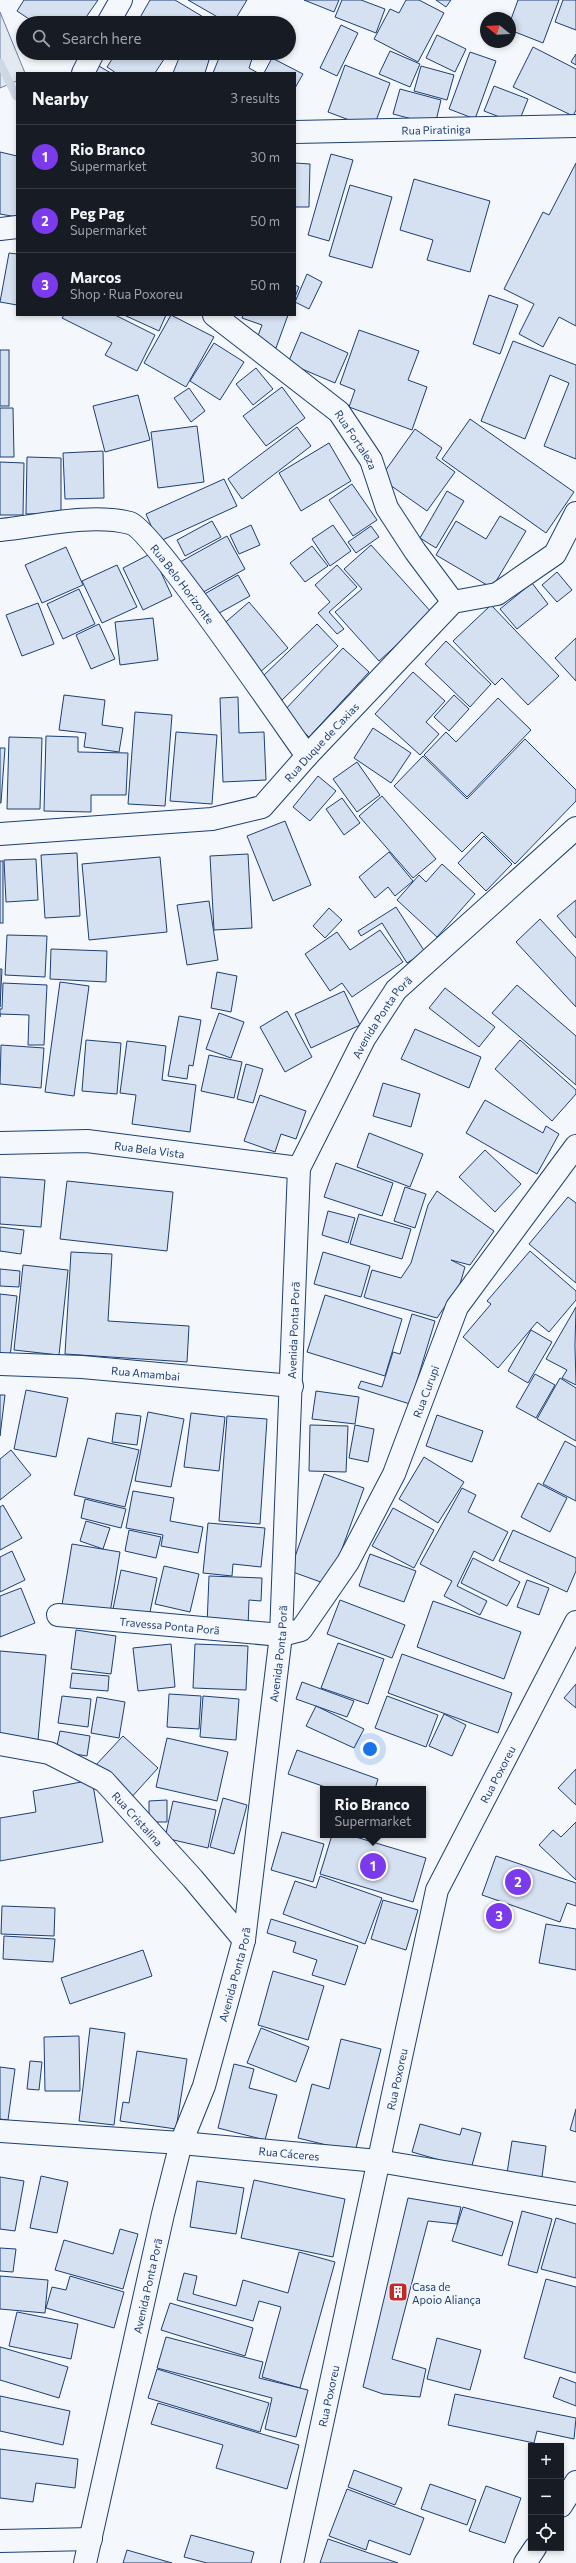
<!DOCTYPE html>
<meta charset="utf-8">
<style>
body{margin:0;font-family:Commissioner,sans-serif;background:#242831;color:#f1f3f6}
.controls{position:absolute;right:12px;bottom:12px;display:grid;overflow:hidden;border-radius:0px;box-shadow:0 2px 6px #0003}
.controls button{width:36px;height:36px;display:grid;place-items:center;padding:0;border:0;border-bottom:1px solid #363941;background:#171b24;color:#f1f3f6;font:20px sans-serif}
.compass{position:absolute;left:480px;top:12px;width:36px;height:36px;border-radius:50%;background:#171b24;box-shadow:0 2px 6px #0003;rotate:288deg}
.you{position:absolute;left:370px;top:1749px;width:14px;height:14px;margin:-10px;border:3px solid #fff;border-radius:50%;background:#1a73e8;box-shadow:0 0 0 6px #1a73e833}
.badge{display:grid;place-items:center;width:26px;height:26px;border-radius:50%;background:#7c3aed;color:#fff;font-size:13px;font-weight:700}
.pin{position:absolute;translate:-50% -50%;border:2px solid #fff;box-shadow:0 1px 4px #0006}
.popup{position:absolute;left:320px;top:1786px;width:106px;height:52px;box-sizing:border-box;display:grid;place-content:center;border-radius:0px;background:#171b24;filter:drop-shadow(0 1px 3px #0005);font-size:13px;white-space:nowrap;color:#9ea1a6}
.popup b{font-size:15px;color:#f1f3f6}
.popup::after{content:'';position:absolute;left:50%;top:100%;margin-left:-8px;border:8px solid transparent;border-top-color:#171b24}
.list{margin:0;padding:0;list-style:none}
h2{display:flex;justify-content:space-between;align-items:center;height:52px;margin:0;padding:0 16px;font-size:17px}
h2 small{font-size:13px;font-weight:400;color:#9ea1a6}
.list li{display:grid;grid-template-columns:26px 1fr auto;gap:12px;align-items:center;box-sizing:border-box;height:64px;padding:0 16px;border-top:1px solid #363941}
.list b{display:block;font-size:15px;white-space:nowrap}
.list p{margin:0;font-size:13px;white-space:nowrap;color:#9ea1a6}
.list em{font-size:13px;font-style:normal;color:#9ea1a6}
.icon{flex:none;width:22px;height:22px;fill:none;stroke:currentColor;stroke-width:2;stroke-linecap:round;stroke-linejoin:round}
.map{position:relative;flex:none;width:576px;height:2563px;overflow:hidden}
.search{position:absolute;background:#171b24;box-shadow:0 2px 6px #0003;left:16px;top:16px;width:280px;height:44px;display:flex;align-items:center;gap:10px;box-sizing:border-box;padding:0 14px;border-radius:22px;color:#9ea1a6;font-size:15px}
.panel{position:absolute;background:#171b24;box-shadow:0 2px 6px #0003;left:16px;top:72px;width:280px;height:244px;border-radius:0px}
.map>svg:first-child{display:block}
.green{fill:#e3e9f0;stroke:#687fa3}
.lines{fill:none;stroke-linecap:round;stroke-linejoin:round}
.stream{stroke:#cfd7e4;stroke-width:8}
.building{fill:#d5e0f0;stroke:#1d3f73}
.street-casing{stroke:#1d3f73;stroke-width:24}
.secondary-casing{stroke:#1d3f73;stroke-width:24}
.street{stroke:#f4f7fb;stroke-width:22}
.secondary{stroke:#f4f7fb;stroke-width:22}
.labels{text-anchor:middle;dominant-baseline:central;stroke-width:3;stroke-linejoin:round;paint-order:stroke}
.street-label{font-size:11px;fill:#1d3f73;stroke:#f4f7fb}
.poi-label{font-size:11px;fill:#1d3f73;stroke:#f4f7fb;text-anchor:start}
</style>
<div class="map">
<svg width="576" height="2563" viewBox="0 0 576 2563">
<rect width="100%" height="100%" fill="#f4f7fb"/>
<!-- green -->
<polygon class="green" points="0,12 25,73 17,73 17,81 0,88"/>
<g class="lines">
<!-- stream -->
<polyline class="stream" points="0,63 16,96"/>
</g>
<!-- building -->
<g class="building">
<polygon points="24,0 98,0 82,23 35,23 17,11"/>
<polygon points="150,0 175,0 205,18 202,23 142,23 138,21"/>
<polygon points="188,0 247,0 233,23 228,23"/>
<polygon points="304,0 339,0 334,12"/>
<polygon points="342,0 361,0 385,9 376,33 335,17"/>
<polygon points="406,0 419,0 444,13 418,62 374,39 390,9 399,13"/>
<polygon points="436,0 451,0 446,7"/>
<polygon points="518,0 559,0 543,43 510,30 510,22"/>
<polygon points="563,0 576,0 576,30 555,22"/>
<polygon points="341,25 358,33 337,76 320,68"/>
<polygon points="437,35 466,49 455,72 426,58"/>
<polygon points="533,47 576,69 576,110 573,116 513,87"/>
<polygon points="390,51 420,64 410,87 379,74"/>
<polygon points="470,52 496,61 475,119 449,109"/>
<polygon points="116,53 168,53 155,73 116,73 107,67"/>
<polygon points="181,53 189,53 209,60 205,73 173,73"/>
<polygon points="221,53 254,53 249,68 258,73 213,73"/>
<polygon points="576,54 576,65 571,62"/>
<polygon points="272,58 303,74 295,88 295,73 264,73"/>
<polygon points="97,65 111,73 92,73"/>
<polygon points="345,65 390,83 373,129 328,112"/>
<polygon points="421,66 454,75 447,100 414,91"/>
<polygon points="494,86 528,99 518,124 484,111"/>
<polygon points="400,89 441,100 435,125 393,114"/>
<polygon points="0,152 17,156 17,217 0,214"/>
<polygon points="331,154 353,160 329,241 308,235"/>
<polygon points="295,163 310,164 309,207 295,207"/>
<polygon points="576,163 576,326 559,317 543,347 519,334 534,304 504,289 543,212 549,215"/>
<polygon points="414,179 490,201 470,272 427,260 433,240 400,230"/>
<polygon points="350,185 392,197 372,268 329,256"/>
<polygon points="9,253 17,254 17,305 0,302"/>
<polygon points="307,274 322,282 309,309 295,302"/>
<polygon points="295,285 299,287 295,297"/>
<polygon points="489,295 518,305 500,354 473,344"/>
<polygon points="64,315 115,315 155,335 137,371 105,355 112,343 62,318"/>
<polygon points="124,315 166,315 159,331"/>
<polygon points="171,315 214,337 186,387 144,363"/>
<polygon points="243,315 288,315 276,348 256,341 262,325 242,318"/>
<polygon points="359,330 419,351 408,380 427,387 412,430 349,407 355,390 340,384"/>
<polygon points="301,332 348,353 335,383 288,363"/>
<polygon points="513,341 576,365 576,459 544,446 569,383 550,375 525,439 481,421"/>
<polygon points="214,343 244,362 220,400 190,381"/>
<rect x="0" y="350" width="9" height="56"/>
<polygon points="256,368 273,389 253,405 236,384"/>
<polygon points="282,387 305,418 266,446 243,416"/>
<polygon points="189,388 205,411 191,422 174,398"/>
<polygon points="138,395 150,440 105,452 93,406"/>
<polygon points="0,408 13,408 14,457 0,457"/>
<polygon points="470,419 574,492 546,533 442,459"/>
<polygon points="197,426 204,482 158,488 151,432"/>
<polygon points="297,427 311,446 242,499 228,479"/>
<polygon points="415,429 442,448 436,458 455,472 427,511 380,478"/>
<polygon points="329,443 351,481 301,511 279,473"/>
<polygon points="103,451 104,498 65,499 63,453"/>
<polygon points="27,457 61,458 61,513 26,514"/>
<polygon points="0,462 24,463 23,515 0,515"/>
<polygon points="224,479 237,506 158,542 146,514"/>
<polygon points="352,484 377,520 353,536 329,500"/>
<polygon points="447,491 464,501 436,548 420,538"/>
<polygon points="500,516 526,531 492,588 436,555 456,521 486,539"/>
<polygon points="212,521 221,537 185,556 177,540"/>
<polygon points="251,525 260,545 239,554 230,535"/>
<polygon points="333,525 351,551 330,566 312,539"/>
<polygon points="371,526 379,537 356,553 348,542"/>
<polygon points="227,536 245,569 198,595 180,562"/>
<polygon points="371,545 432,613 379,661 335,612 362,589 344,569"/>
<polygon points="312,546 328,566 305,582 290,563"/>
<polygon points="66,547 83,585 42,603 25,565"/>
<polygon points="152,553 172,596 143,610 123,568"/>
<polygon points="117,565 137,607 102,623 82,581"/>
<polygon points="337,565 357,587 329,612 344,629 337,634 318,613 330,602 315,585"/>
<polygon points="557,572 572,590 557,602 542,585"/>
<polygon points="238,575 250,596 212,617 201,596"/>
<polygon points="532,583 548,604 517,629 500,609"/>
<polygon points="79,589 95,624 63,639 47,604"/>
<polygon points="249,602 288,648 259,673 220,627"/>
<polygon points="38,603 54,644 22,656 6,615"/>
<polygon points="491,605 559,676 528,705 502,678 495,685 453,641"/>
<polygon points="153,618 158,660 120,665 115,622"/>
<polygon points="99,624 115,659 91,669 76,635"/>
<polygon points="317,624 338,646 282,700 261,678"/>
<polygon points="576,638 576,681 555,658"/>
<polygon points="446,641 491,684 470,707 425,664"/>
<polygon points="343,648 369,672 309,737 283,712"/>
<polygon points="413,672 445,701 426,722 439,734 420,755 375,714"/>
<polygon points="64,695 105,700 102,725 123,728 119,752 84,747 86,733 59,730"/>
<polygon points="454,695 469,709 449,731 434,717"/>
<polygon points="238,697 239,733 264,732 266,780 223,782 220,698"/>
<polygon points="498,698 531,730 467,797 424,755 446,732 456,742"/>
<polygon points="135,712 172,715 165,806 128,804"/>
<polygon points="373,728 411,753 391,783 354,758"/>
<polygon points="176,732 217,735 212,804 170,801"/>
<polygon points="46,736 78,737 78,752 128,753 126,795 91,795 91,812 44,811"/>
<polygon points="9,737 42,738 40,809 7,809"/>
<polygon points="525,739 576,790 576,801 515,864 482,832 462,852 394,786 423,756 467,799"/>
<polygon points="0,748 5,748 1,803 0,803"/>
<polygon points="357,762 380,795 357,812 333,779"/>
<polygon points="318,776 336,791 310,821 293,807"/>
<polygon points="382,796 436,859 413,878 359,816"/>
<polygon points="342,798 360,823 344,835 326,809"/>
<polygon points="285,821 311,885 273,901 247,836"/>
<polygon points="484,836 512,864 486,891 458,863"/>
<polygon points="389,852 413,881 395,896 388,887 375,898 359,877"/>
<polygon points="77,853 80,916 45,918 41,855"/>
<polygon points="248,854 252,928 214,930 210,856"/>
<polygon points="160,857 167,932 89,940 82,864"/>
<polygon points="36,859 38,900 6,902 4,860"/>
<rect x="0" y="861" width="3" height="62"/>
<polygon points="442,864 475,894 437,937 397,900 419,875 426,882"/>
<polygon points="576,900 576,938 557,916"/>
<polygon points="209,901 218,960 187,965 177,905"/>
<polygon points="396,907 425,952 407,963 382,923 361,936 358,931"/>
<polygon points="329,908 342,920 325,938 313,926"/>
<polygon points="540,919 576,958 576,1007 516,942"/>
<polygon points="380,930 403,962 352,997 342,983 330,991 305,954 337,932 350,950"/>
<polygon points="7,935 47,936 45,977 5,975"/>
<polygon points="51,949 107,951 106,982 50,979"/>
<polygon points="0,969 2,969 0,1007"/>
<polygon points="217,972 237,976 231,1012 211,1008"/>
<polygon points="60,982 89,986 74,1096 45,1092"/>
<polygon points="3,983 47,985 44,1045 28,1045 29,1015 0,1014 0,1017 0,1009 2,1009"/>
<polygon points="517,985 576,1036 576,1085 492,1013"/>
<polygon points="445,988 495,1027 479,1047 429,1008"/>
<polygon points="344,991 360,1025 311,1048 295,1014"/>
<polygon points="287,1011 312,1057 285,1072 260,1027"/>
<polygon points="219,1013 244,1022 231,1058 206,1049"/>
<polygon points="179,1016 201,1020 193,1066 189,1065 187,1079 168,1076"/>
<polygon points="415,1029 481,1057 469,1088 401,1059"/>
<polygon points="86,1040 121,1043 117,1094 82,1091"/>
<polygon points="520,1040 576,1090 576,1094 552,1121 495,1069"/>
<polygon points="127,1041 166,1046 162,1080 196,1085 190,1132 132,1124 136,1095 120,1093"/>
<polygon points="1,1045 44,1048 41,1088 0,1084"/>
<polygon points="209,1055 242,1062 234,1098 201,1091"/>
<polygon points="246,1064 263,1069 253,1103 237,1099"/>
<polygon points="383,1083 420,1094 411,1127 373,1116"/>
<polygon points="260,1095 306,1111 296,1139 281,1134 275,1152 244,1141"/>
<polygon points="485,1100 543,1133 546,1126 559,1134 537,1174 466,1133"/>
<polygon points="369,1133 423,1154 410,1187 357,1167"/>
<polygon points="485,1150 521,1184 495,1212 459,1177"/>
<polygon points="336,1163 393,1183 382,1216 324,1197"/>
<polygon points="0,1177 45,1180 41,1227 0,1224"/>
<polygon points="67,1181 173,1192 167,1251 60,1239"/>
<polygon points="405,1187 426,1194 415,1228 394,1221"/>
<polygon points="437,1191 494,1231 470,1265 451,1260 465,1267 460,1284 437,1318 366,1298 364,1297 372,1270 401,1278 411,1263 428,1205"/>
<polygon points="568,1197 576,1203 576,1283 529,1244"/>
<polygon points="328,1211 355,1218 348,1243 322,1235"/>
<polygon points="359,1214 411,1229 402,1259 350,1244"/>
<polygon points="0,1227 24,1230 21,1254 0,1251"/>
<polygon points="530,1251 576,1291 576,1300 549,1332 537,1322 498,1368 463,1337 491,1304 487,1301"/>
<polygon points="71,1252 112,1254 108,1321 189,1326 187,1362 65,1354"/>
<polygon points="323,1252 370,1266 361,1297 314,1284"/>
<polygon points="23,1265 68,1270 59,1355 14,1350"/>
<polygon points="0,1269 20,1271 19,1287 0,1286"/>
<polygon points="0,1294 17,1296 10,1357 0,1356"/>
<polygon points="325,1295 402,1319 385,1376 307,1352"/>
<polygon points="576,1307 575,1345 576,1385 562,1378 567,1370 546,1359"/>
<polygon points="412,1314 435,1321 410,1404 358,1388 361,1381 382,1387 393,1352 400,1354"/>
<polygon points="531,1330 552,1342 528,1383 508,1371"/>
<polygon points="535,1374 555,1385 536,1418 516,1407"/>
<polygon points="560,1378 576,1388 576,1441 537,1419"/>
<polygon points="26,1390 68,1398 56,1457 14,1449"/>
<polygon points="316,1391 359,1397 355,1424 312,1419"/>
<polygon points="0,1395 5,1395 0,1436"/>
<polygon points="148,1412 184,1419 171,1487 135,1481"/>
<polygon points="116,1413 141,1416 137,1445 112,1442"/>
<polygon points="191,1413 225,1417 219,1471 184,1467"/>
<polygon points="437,1415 483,1431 472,1462 426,1446"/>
<polygon points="227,1416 267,1419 260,1524 219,1521"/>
<polygon points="310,1425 348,1426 346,1472 309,1471"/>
<polygon points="355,1425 374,1429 368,1462 349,1458"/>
<polygon points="88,1438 139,1450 125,1507 74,1495"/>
<polygon points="565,1441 576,1447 576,1501 543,1484"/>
<polygon points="11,1450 31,1475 0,1500 0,1459"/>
<polygon points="424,1457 464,1482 438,1523 399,1499"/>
<polygon points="324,1474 364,1488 329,1585 290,1571"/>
<polygon points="538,1483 567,1498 550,1532 521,1517"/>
<polygon points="462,1488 476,1495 468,1512 508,1532 493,1561 474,1551 457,1586 487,1601 480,1615 444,1596 452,1581 420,1564"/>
<polygon points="133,1491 174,1498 170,1521 203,1527 198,1553 161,1546 163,1535 126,1528"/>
<polygon points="85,1499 126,1509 121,1528 81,1518"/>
<polygon points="3,1505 22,1538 0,1550 0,1507"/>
<polygon points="393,1508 434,1530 414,1568 372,1546"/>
<polygon points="86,1521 110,1528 103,1549 80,1541"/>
<polygon points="208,1523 265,1528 261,1567 233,1564 232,1576 203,1573"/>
<polygon points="129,1530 161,1537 156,1558 125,1551"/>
<polygon points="513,1530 576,1558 576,1571 567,1592 499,1561"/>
<polygon points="72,1544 120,1552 110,1613 62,1605"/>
<polygon points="12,1551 25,1580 0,1592 0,1557"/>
<polygon points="370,1554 416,1571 404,1602 359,1586"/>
<polygon points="473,1558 520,1582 507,1606 461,1583"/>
<polygon points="164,1566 199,1574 190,1612 155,1604"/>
<polygon points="121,1570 157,1578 149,1617 113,1609"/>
<polygon points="209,1576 262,1578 261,1601 249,1600 248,1627 207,1625"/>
<polygon points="527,1580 549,1588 539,1615 517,1607"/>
<polygon points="21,1588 35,1623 0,1637 0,1596"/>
<polygon points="340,1600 405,1625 392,1658 327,1634"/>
<polygon points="433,1601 521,1632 504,1679 417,1647"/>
<polygon points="76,1630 116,1636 111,1674 71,1669"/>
<polygon points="338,1643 384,1659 368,1704 321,1688"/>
<polygon points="171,1644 175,1687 138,1691 133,1648"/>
<polygon points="195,1644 248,1646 246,1690 193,1688"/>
<polygon points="0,1651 46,1655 38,1740 0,1736"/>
<polygon points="402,1654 512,1693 498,1733 388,1693"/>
<polygon points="72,1673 109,1676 108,1691 70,1688"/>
<polygon points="302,1682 354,1701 347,1717 296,1699"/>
<polygon points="576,1684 576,1708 564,1698"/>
<polygon points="169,1694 201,1696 199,1729 167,1727"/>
<polygon points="62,1696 91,1699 88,1727 58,1723"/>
<polygon points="203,1696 239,1699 236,1740 200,1737"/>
<polygon points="387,1696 438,1715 426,1747 375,1728"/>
<polygon points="97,1697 125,1702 119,1738 91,1733"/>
<polygon points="316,1706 364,1729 354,1748 306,1726"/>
<polygon points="444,1714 466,1725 452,1756 429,1746"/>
<polygon points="60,1731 90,1736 87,1756 56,1751"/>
<polygon points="123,1736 158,1768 129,1800 94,1767"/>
<polygon points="167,1738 228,1752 217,1801 156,1787"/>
<polygon points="297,1750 378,1779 375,1789 331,1789 288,1774"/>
<polygon points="576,1769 576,1805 558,1788"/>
<polygon points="92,1780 103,1842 0,1861 0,1818 36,1812 33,1791"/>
<polygon points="223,1798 247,1805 234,1854 210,1847"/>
<polygon points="167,1800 167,1822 149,1822 149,1801"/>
<polygon points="173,1801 216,1810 208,1848 165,1838"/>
<polygon points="576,1822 576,1880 539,1845 553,1830 561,1837"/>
<polygon points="282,1832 324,1844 313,1882 271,1870"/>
<polygon points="332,1835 349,1835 426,1858 413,1902 320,1874"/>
<polygon points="496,1856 576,1883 576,1906 567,1903 560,1922 482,1895"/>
<polygon points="320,1876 382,1898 365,1944 283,1914 295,1881 316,1888"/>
<polygon points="383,1900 418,1910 406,1950 371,1939"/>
<polygon points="2,1906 55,1908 54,1936 1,1934"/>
<polygon points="271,1919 358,1946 345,1985 312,1975 317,1960 293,1952 296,1942 267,1933"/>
<polygon points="546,1924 576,1929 576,1970 539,1963"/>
<polygon points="4,1936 55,1939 53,1962 3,1959"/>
<polygon points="143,1950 152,1976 70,2004 61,1978"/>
<polygon points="273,1971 324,1986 308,2040 258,2025"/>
<polygon points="90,2028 125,2033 114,2125 79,2121"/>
<polygon points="261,2028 309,2047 296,2082 247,2063"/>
<polygon points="79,2036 80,2091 45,2091 44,2037"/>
<polygon points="341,2039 381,2049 355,2152 298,2138 312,2084 329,2089"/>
<polygon points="137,2051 187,2059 176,2129 120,2121 123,2102 129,2103"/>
<polygon points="30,2061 42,2062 39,2090 27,2089"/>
<polygon points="234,2064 254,2069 249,2088 277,2095 265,2140 218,2128"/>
<polygon points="0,2067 15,2069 8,2120 0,2119"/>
<polygon points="576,2109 576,2132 570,2130"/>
<polygon points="420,2124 460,2135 462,2128 481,2133 471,2169 412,2152"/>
<polygon points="512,2141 546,2146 542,2177 507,2173"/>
<polygon points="41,2176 68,2182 57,2233 30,2228"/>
<polygon points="0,2177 24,2181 15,2231 0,2229"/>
<polygon points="254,2180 345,2199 333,2257 241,2238"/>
<polygon points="197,2181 244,2188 236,2234 190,2227"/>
<polygon points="408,2198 461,2207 457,2224 428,2221 392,2359 426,2369 420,2397 383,2394 363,2387"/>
<polygon points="463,2207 513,2222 502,2256 452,2241"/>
<polygon points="522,2211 552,2219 537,2273 508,2265"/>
<polygon points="556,2218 576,2224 576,2278 541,2269"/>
<polygon points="120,2229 138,2234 123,2289 55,2270 64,2240 113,2254"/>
<polygon points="0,2248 16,2249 13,2272 0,2271"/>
<polygon points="299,2252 335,2262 300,2388 262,2377 281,2307 259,2301 253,2321 177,2300 184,2273 197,2276 193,2294 236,2306 243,2280 288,2293"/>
<polygon points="0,2276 48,2280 45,2313 0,2309"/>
<polygon points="70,2276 124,2292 114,2328 46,2308 52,2287 66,2290"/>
<polygon points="546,2279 576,2287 576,2373 524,2358"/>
<polygon points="170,2303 253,2328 245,2356 161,2330"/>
<polygon points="17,2312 78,2324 71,2359 9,2346"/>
<polygon points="166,2337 263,2362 259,2378 308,2390 296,2437 265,2429 272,2398 157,2368"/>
<polygon points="437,2338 481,2350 470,2390 427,2379"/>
<polygon points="0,2347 68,2367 59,2398 0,2380"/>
<polygon points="157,2369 269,2403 260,2432 148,2398"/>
<polygon points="560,2377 576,2383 576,2406 553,2397"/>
<polygon points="455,2394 576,2418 574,2439 537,2431 534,2443 448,2425"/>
<polygon points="0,2396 70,2411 63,2445 0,2431"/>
<polygon points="158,2403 299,2445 287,2489 216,2468 223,2445 151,2424"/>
<polygon points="0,2449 78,2459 75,2488 36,2483 33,2502 0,2498"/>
<polygon points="354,2470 402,2488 395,2505 348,2487"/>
<polygon points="430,2484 476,2500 467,2525 421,2509"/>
<polygon points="486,2486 521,2498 505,2543 469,2531"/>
<polygon points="347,2489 424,2518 410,2555 369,2540 366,2550 329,2536"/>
<polygon points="191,2535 254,2552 251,2563 207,2563 184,2557"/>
<polygon points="328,2539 398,2563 320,2563"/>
<polygon points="127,2550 172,2563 123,2563"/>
</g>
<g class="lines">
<!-- street casing -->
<g class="street-casing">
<g id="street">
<polyline points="108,23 121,0"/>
<polyline points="83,73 93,53"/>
<path id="s1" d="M295,132L576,126"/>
<polyline points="0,229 17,227"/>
<path id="s2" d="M214,315L339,412L371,460L387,508L415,551L453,602"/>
<path id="s3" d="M0,530C39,526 91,513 130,523C150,528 285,725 307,756"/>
<path id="s4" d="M0,834L212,819L262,807L307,756L453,602L497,594L555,554L576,513"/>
<path id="s5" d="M0,1143L87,1141L299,1168"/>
<path id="s6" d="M0,1364L82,1367L292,1386"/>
<path id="s7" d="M58,1615L281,1635L301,1630L348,1562L394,1474L457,1307L576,1146"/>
<path id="s8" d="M0,1744L49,1753L104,1781L193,1879L244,1940"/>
<path id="s9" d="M0,2131L181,2143L378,2161L576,2194"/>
<polyline points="0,2541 91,2539"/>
<path id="s10" d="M85,2563L163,2214L181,2143L204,2086L244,1940L281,1635L299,1168L364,1039L396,990L576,828"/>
</g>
</g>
<!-- secondary casing -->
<g class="secondary-casing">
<g id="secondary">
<polyline points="561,2506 576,2482"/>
<path id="s11" d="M292,2563L437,1890L576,1622"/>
<polyline points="525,2563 535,2548"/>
</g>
</g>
<!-- street -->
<use href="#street" class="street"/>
<!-- secondary -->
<use href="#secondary" class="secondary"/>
</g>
<!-- icons -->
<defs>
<g id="building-square" transform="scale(1)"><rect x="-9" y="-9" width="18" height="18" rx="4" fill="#c62828" stroke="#f4f7fb"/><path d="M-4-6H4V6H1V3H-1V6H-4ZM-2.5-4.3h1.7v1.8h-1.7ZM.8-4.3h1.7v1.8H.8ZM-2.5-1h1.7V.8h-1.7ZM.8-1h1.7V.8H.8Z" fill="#fff"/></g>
</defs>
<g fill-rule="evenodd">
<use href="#building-square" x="398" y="2292"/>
</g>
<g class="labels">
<!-- street labels -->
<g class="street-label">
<text stroke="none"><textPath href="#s1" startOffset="141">Rua Piratiniga</textPath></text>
<text stroke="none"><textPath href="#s2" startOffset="191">Rua Fortaleza</textPath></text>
<text stroke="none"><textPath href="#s3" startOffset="212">Rua Belo Horizonte</textPath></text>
<text stroke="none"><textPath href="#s4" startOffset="352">Rua Duque de Caxias</textPath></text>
<text stroke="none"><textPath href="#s10" startOffset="1591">Avenida Ponta Porã</textPath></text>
<text stroke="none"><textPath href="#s5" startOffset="150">Rua Bela Vista</textPath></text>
<text stroke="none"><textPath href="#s10" startOffset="1256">Avenida Ponta Porã</textPath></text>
<text stroke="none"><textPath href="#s6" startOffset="146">Rua Amambai</textPath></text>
<text stroke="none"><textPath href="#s7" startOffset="515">Rua Curupi</textPath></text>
<text stroke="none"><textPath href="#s7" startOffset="112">Travessa Ponta Porã</textPath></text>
<text stroke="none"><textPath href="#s10" startOffset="932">Avenida Ponta Porã</textPath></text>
<text stroke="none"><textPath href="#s11" startOffset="819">Rua Poxoreu</textPath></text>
<text stroke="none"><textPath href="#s8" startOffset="162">Rua Cristalina</textPath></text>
<text stroke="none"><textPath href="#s10" startOffset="608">Avenida Ponta Porã</textPath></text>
<text stroke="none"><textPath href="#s11" startOffset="495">Rua Poxoreu</textPath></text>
<text stroke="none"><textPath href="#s9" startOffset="290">Rua Cáceres</textPath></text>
<text stroke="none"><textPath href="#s10" startOffset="284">Avenida Ponta Porã</textPath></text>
<text stroke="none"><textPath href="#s11" startOffset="171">Rua Poxoreu</textPath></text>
</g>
<!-- poi labels -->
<g class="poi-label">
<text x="412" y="2286">Casa de<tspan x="412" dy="13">Apoio Aliança</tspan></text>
</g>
</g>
</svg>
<div class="controls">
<button>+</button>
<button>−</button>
<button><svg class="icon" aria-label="locate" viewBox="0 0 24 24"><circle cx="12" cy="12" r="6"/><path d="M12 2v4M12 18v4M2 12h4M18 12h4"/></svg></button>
</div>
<svg class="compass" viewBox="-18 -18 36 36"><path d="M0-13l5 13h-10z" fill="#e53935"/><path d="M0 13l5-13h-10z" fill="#9ea1a6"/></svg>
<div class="you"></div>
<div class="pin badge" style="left:373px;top:1866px">1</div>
<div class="popup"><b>Rio Branco</b>Supermarket</div>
<div class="pin badge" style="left:518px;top:1882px">2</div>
<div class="pin badge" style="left:499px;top:1916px">3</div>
<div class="search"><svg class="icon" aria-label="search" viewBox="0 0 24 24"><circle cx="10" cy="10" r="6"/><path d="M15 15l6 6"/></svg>Search here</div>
<section class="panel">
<h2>Nearby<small>3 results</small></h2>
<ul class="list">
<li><span class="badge">1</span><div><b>Rio Branco</b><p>Supermarket</p></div><em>30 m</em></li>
<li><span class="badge">2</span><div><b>Peg Pag</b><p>Supermarket</p></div><em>50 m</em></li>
<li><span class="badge">3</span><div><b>Marcos</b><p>Shop · Rua Poxoreu</p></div><em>50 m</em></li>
</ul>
</section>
</div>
